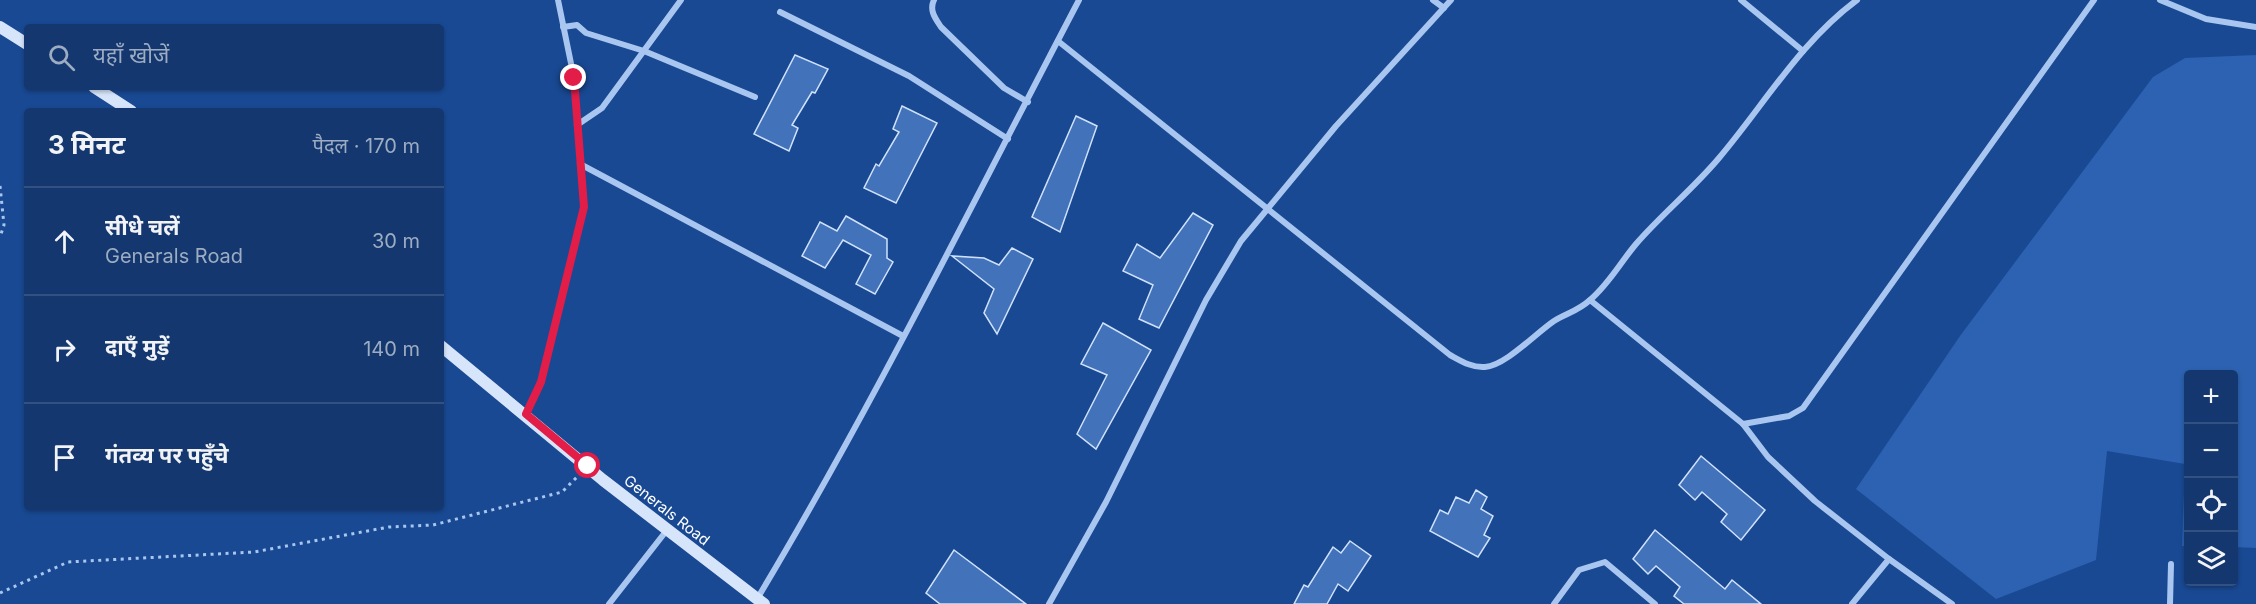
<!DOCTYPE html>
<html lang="hi">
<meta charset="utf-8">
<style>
body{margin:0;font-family:Inter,"Noto Sans Devanagari",sans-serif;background:#204276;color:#f1f3f6}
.controls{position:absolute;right:18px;bottom:18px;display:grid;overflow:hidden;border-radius:6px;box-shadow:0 2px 4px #0004}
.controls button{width:54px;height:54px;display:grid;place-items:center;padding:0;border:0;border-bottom:2px solid #325181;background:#13376e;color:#f1f3f6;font:30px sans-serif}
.stop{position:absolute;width:18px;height:18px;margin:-14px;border:4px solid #e11d48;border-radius:50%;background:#fff}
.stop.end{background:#e11d48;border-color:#fff;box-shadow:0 2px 6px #0008}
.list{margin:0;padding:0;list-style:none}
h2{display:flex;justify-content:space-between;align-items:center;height:78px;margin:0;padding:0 24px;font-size:26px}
h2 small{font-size:20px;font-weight:400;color:#9dacc2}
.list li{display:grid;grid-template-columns:39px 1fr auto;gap:18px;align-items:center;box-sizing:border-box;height:108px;padding:0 24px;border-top:2px solid #325181}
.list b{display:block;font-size:22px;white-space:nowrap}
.list p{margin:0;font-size:20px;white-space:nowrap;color:#9dacc2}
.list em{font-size:20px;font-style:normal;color:#9dacc2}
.icon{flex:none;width:33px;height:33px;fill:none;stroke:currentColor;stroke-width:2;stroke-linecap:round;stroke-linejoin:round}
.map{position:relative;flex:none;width:2256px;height:604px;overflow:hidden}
.search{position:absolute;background:#13376e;box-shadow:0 2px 4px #0004;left:24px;top:24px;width:420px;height:66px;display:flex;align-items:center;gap:15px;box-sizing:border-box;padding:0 21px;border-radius:6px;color:#9dacc2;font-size:22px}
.panel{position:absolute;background:#13376e;box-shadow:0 2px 4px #0004;left:24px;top:108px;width:420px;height:402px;border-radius:6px}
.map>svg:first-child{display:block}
.green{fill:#2c62b1}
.building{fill:#4272ba;stroke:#d0e2fb;stroke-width:1.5}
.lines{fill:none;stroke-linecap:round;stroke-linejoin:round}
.path{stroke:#a9c6f0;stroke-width:3;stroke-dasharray:3 4.5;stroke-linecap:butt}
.street{stroke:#a9c6f0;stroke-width:6}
.secondary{stroke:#d7e5fb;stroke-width:12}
.route{stroke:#e11d48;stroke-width:8}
.labels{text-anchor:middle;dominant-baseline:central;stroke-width:4.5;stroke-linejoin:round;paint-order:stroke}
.street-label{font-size:15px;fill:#fff;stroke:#194993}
</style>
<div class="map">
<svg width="2256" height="604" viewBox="0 0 2256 604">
<rect width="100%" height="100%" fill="#194993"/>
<!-- green -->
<polygon class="green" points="2256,55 2256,548 2234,547 2234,374 2188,374 2188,546 2182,546 2185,464 2107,451 2096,560 1996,599 1856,489 1960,336 2153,77 2185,58"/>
<!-- building -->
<g class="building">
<polygon points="795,55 828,69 815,93 812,92 792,125 798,128 789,151 754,134"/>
<polygon points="902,106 937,123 896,203 864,188 876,164 879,166 899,132 893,129"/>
<polygon points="1076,116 1097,126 1060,232 1032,217"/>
<polygon points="1193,213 1213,225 1159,328 1139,319 1153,285 1123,271 1137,244 1160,258"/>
<polygon points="846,216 887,239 887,258 893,262 875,294 856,284 871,255 843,240 825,268 802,256 820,222 837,231"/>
<polygon points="1012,248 1033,259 997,334 984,313 994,289 952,256 984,258 999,265"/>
<polygon points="1103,323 1151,350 1096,449 1077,434 1107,375 1081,364"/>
<polygon points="1701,456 1765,510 1741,540 1721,522 1727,514 1702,492 1695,500 1679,485"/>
<polygon points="1476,490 1487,497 1481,509 1493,516 1484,535 1490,538 1478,557 1430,531 1440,510 1448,514 1456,497 1469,503"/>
<polygon points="1655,530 1725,589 1732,580 1761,604 1684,604 1674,596 1680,587 1656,566 1648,574 1633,559"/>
<polygon points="1350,541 1371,556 1348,591 1338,584 1327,604 1294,604 1304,585 1308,587 1333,547 1341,553"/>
<polygon points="954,550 1026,604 940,604 926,593"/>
</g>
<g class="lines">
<!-- path -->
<g class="path">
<polyline points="0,186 4,225 0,237"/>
<polyline points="0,593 68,562 254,552 389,527 433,525 562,492 578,476"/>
</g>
<!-- street -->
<g class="street">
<path d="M934,0C929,10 935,18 941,27L1004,88L1028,102"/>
<polyline points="1433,0 1444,8"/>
<polyline points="1741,0 1803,51"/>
<polyline points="2160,0 2206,19 2256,27"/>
<polyline points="780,12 909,76 1008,139"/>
<polyline points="563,27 577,25 586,33 644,51 755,97"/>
<path d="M1058,41L1450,355C1461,361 1472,368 1485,367C1505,366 1536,333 1554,321C1567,313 1578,311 1590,300L1743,424L1768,457L1815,501L1889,559L1952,604"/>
<polyline points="577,125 602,108 681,0"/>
<polyline points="580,164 903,336"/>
<path d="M1590,300C1609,284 1620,263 1636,244C1662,214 1693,189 1719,158C1764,105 1800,42 1857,0"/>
<polyline points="526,414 541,382 584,207 574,78 558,0"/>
<polyline points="1743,424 1789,416 1803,408 2094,0"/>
<path d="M757,599C874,404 974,200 1079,0"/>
<polyline points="609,604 667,530"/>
<polyline points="1049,604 1106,502 1206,300 1241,241 1336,126 1451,0"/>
<polyline points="1554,604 1579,570 1605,562 1655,604"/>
<polyline points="1852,604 1889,559"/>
<polyline points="2170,604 2171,564"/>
</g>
<!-- secondary -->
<g class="secondary">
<polyline points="0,27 27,44"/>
<polyline points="94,87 131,111"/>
<polyline points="441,346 603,480 764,604"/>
</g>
</g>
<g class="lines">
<!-- route -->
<polyline class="route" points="574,78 584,207 541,382 526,414 588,466"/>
</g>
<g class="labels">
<!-- street labels -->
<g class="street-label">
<text transform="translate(667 510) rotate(38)">Generals Road</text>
</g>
</g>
</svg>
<div class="controls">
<button>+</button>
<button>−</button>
<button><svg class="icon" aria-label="locate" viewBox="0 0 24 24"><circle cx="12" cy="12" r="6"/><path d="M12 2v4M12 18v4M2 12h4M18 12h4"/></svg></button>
<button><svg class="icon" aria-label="layers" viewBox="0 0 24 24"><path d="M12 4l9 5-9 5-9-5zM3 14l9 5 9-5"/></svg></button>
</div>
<div class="stop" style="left:588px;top:466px"></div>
<div class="stop end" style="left:574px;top:78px"></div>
<div class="search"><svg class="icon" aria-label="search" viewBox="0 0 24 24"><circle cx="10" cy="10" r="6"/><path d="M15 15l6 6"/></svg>यहाँ खोजें</div>
<section class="panel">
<h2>3 मिनट<small>पैदल · 170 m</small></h2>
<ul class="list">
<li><svg class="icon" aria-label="ahead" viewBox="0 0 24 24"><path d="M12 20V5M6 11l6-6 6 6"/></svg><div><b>सीधे चलें</b><p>Generals Road</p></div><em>30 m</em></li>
<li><svg class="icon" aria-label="right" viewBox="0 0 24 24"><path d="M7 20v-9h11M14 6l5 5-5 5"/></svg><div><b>दाएँ मुड़ें</b></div><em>140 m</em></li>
<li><svg class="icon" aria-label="arrive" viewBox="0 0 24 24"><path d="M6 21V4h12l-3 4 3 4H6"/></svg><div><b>गंतव्य पर पहुँचे</b></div></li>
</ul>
</section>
</div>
